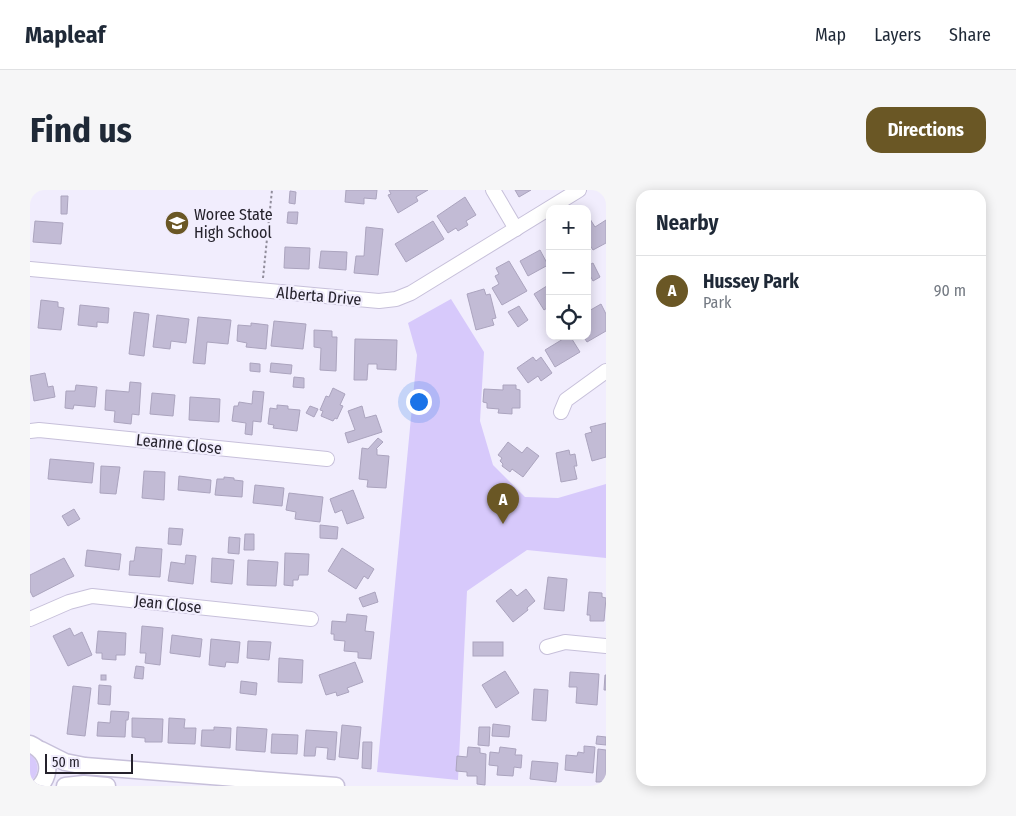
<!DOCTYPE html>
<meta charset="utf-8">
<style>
body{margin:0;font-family:"Fira Sans Condensed",sans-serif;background:#f6f6f7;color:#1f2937}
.controls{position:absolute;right:15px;top:15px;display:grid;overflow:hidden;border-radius:10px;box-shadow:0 2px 12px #0003}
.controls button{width:45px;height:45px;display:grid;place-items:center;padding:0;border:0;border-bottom:1px solid #e0e1e3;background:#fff;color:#1f2937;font:25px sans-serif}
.scale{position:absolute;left:15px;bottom:12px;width:88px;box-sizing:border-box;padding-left:5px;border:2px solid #25222c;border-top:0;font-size:14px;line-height:18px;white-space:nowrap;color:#25222c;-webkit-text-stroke:4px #f1edfd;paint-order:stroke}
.you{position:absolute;left:388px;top:211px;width:18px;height:18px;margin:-12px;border:4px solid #fff;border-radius:50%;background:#1a73e8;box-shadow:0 0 0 8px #1a73e833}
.badge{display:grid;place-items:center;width:32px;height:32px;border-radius:50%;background:#6a5725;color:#fff;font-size:16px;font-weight:700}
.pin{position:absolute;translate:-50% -41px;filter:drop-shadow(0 1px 2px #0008)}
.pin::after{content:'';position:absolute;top:26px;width:18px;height:15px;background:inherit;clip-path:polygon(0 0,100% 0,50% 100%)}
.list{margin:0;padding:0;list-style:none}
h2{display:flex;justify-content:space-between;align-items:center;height:65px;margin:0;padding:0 20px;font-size:21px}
h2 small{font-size:16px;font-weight:400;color:#747a83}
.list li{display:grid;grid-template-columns:32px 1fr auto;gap:15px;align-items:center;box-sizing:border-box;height:70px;padding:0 20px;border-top:1px solid #e0e1e3}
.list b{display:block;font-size:19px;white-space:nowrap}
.list p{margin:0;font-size:16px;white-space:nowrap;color:#747a83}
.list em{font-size:16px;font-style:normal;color:#747a83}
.icon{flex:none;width:28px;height:28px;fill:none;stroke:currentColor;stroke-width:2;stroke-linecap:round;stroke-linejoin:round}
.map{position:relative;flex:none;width:576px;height:596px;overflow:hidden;border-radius:15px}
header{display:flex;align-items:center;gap:30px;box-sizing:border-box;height:70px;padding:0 25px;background:#fff;border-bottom:1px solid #e0e1e3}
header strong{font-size:24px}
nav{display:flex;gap:28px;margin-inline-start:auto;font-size:18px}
.intro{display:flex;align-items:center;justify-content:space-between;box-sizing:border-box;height:120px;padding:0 30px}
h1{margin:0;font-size:35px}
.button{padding:12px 22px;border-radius:15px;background:#6a5725;color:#fff;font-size:18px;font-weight:700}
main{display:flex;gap:30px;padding:0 30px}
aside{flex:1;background:#fff;border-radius:15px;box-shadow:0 2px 12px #0003}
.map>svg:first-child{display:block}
.green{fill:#d7c9fb}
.building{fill:#c2bbd5;stroke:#aba4be}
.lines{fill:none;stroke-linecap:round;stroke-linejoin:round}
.minor-casing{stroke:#c7c0da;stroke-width:16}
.tertiary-casing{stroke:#c7c0da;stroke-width:19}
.path{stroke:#928e9c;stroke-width:2;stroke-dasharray:2.5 2.5;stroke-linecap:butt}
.minor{stroke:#fff;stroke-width:14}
.tertiary{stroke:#fff;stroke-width:16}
.labels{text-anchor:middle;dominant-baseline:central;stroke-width:4.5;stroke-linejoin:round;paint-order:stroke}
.poi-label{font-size:16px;fill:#25222c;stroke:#f1edfd;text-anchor:start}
.street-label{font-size:16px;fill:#25222c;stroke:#f1edfd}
</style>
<header>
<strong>Mapleaf</strong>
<nav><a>Map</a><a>Layers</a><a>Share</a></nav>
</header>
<div class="intro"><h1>Find us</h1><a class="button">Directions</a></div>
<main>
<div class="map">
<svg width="576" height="596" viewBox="0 0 576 596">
<rect width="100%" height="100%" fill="#f1edfd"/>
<!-- green -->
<g class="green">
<polygon points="421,109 454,162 450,231 463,275 495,307 528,308 576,294 576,368 497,360 437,401 428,590 347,582 387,165 378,133"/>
<path d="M0,564C10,572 10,584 0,592Z"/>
</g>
<!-- building -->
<g class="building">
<polygon points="316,0 347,0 346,9 334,8 334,14 315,12"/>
<polygon points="359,0 398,0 386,7 388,11 368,23 358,5 361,4"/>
<polygon points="485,0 501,0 489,7"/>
<polygon points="260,1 266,2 265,14 259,13"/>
<polygon points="31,6 38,6 37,24 31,24"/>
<polygon points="435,7 446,25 436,31 438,35 428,41 426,38 418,43 407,26"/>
<polygon points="258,22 268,22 267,34 257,33"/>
<polygon points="560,29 565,37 576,30 576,53 563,60 557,51 557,31"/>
<polygon points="5,31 33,33 31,54 3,52"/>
<polygon points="403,31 414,49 376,72 365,54"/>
<polygon points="336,37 353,39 348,85 324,83 326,66 334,66"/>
<polygon points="255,57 280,58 279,79 254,78"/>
<polygon points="510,60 518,75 498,86 490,71"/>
<polygon points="291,61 317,62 316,80 289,78"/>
<polygon points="479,71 497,101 472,115 462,98 469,94 465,86 469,84 466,78"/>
<polygon points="563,73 570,87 563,91 557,80 557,76"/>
<polygon points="520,94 520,116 514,120 504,104"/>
<polygon points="454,99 456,105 460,104 466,128 462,129 464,135 446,140 437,104"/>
<polygon points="11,110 28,112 28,117 34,118 31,140 8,138"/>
<polygon points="571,114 576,124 576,141 557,152 553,146 557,146 557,122"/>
<polygon points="50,115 79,118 78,133 67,132 67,137 48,135"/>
<polygon points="489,116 498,130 488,137 478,122"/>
<polygon points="104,122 119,124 114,166 99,164"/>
<polygon points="127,125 159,129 156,153 141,151 140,159 123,157"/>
<polygon points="168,127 201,130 198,154 177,152 175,174 163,173"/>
<polygon points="244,131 276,134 273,159 241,156"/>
<polygon points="221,133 238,135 236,159 216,157 217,153 207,151 208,135 221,136"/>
<polygon points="284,140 302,141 302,147 307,147 306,181 290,180 291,158 284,157"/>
<polygon points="538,146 540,146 550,162 525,177 515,160"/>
<polygon points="325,149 367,150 366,180 347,179 347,174 338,174 337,190 324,190"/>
<polygon points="503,167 506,171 511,167 522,183 511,191 508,186 498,193 487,178"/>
<polygon points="220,173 230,174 230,182 220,181"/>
<polygon points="241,173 262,175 261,184 240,182"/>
<polygon points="15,183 18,197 23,196 25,207 4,211 0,186"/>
<polygon points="264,187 274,188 274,198 263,197"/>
<polygon points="100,192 111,193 109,225 102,224 101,234 84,232 85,221 75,220 76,200 99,202"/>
<polygon points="46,195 67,197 65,217 44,215 43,219 35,218 36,201 45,201"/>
<polygon points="473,195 486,195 486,199 490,200 490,218 482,218 482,224 468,223 469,219 457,218 457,213 453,212 454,199 473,200"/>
<polygon points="303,198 315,204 310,215 313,216 307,229 305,228 303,231 291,226 293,221 290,220 296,206 299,207"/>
<polygon points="223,201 234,202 231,232 223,231 222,245 215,244 216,233 202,231 204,216 208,216 209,212 222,214"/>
<polygon points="122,203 145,205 143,226 120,224"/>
<polygon points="160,207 190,209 189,232 159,230"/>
<polygon points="247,215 258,216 258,219 270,220 267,241 243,238 244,235 238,234 240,218 247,219"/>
<polygon points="280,216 288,219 284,227 276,223"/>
<polygon points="332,216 335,228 346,225 352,242 318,253 315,243 325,240 318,221"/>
<polygon points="576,233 576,267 562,271 555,244 562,242 560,237"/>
<polygon points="348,248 353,252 346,259 347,259 347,265 359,266 356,298 337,297 338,290 329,289 332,258 338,259"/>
<polygon points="478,252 492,263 497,257 509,266 493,287 482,279 480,282 472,276 473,274 470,271 472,268 468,265"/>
<polygon points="539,260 540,265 545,264 547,276 544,276 547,289 531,292 526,263"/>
<polygon points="20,269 64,273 62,293 18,289"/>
<polygon points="71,276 90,277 86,304 70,303"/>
<polygon points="114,281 135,282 134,310 112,308"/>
<polygon points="149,286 181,290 180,303 148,300"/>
<polygon points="194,287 204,288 204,290 213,291 212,307 185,305 187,289 194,289"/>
<polygon points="225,295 254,298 252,316 223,313"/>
<polygon points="323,300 334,328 317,334 312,320 305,323 300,309"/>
<polygon points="259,303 293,307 290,332 265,329 266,322 256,320"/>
<polygon points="44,319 50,329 38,336 32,326"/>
<polygon points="290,335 308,337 307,349 290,348"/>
<polygon points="139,338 153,339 151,355 138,354"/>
<polygon points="215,344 224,344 224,360 214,360"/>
<polygon points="199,347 210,348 209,364 198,363"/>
<polygon points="106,357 132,359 130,387 99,385 100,371 104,371"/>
<polygon points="312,358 344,379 338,389 334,386 326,399 298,381"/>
<polygon points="57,360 91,364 89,380 55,376"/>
<polygon points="255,363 279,364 278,385 269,385 268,390 263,390 263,396 254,395"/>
<polygon points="156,365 166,366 163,394 138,391 141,372 155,374"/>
<polygon points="34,368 44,386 3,407 0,401 0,385"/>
<polygon points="182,368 204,370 202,394 181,392"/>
<polygon points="218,370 248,372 246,396 217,395"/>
<polygon points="518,387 537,389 534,421 514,419"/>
<polygon points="481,399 487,406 496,399 505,411 497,418 498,420 483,432 466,411"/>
<polygon points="345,402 348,412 333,417 329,408"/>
<polygon points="559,402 572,403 572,407 576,408 574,431 560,431 560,425 557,425"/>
<polygon points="317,424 337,426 335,441 344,442 341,469 328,468 328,462 314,461 315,451 304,450 304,444 301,444 302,431 316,432"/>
<polygon points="112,436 133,438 130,475 115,473 116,463 110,463"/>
<polygon points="40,438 44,446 52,442 62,465 38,476 23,446"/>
<polygon points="68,441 96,443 95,465 86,465 86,470 72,469 72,463 66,463"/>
<polygon points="142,445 172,449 170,467 140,463"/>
<polygon points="181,449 210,452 208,473 196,472 195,477 179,475"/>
<polygon points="218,451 241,452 239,470 217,468"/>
<rect x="443" y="452" width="30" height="14"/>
<polygon points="249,468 273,470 272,493 248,492"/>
<polygon points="325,472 333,492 317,498 319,502 307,506 306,502 296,505 289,485"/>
<polygon points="106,476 114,477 113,489 104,488"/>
<polygon points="475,481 489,503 466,518 452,495"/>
<polygon points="540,482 569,484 567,515 546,513 547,497 539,497"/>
<rect x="71" y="485" width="5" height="5"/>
<polygon points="575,485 576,485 576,500 574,500"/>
<polygon points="211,491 227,493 226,505 210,503"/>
<polygon points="69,495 81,496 80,515 68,514"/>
<polygon points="43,496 61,498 55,546 37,544"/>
<polygon points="504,499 518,500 516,531 502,530"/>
<polygon points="81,521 99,522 98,530 96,530 95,547 67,546 68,532 80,533"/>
<polygon points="102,528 133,529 132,552 115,552 115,548 102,547"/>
<polygon points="139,528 155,529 154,538 166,538 165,554 138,553"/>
<polygon points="463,534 480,536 479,547 462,546"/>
<polygon points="312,535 331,537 328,569 309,567"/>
<polygon points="184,537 201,538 200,558 171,556 172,540 184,540"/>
<polygon points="207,537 237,539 235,562 206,560"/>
<polygon points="449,537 460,537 459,556 448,555"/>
<polygon points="276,540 307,542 305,570 297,569 298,558 286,557 285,566 274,566"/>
<polygon points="242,544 268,545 267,564 241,563"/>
<polygon points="567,546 576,547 576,555 566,554"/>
<polygon points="333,552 342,552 341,579 332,578"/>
<polygon points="554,556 565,557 563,583 535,580 536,565 547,566 548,562 554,563"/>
<polygon points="438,557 450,558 450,563 456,564 455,595 447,594 447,586 437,586 437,582 426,581 427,566 437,567"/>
<polygon points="470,557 486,559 485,565 492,565 491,578 484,577 483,586 467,585 468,576 459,575 460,562 469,563"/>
<polygon points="568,559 576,560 576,594 573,594 573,592 566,592"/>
<polygon points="502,571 528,573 526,592 500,589"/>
</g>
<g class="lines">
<!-- minor casing -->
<g class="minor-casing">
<g id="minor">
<polyline points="463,0 486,39"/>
<polyline points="0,79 349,111 366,109 381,103 549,0"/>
<polyline points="531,222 536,210 576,181"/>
<polyline points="0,241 9,240 297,269"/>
<polyline points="0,429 39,412 62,406 281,429"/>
<polyline points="517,457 535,452 576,456"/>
</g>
</g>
<!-- tertiary casing -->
<g class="tertiary-casing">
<g id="tertiary">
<path d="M0,554C18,562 23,581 10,596"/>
<polyline points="11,560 35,572 55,576 306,596"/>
<polyline points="35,596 54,594 77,596"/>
</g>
</g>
<!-- path -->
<polyline class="path" points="233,88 242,0"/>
<!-- minor -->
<use href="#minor" class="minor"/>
<!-- tertiary -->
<use href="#tertiary" class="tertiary"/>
</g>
<!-- icons -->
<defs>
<g id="school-disc" transform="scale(1.25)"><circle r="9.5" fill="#6a5725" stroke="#f1edfd"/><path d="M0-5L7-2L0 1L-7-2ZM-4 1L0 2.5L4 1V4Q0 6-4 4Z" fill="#fff"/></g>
</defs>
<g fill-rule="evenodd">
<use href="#school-disc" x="147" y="33"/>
</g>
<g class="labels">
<!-- poi labels -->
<g class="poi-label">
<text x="164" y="24">Woree State<tspan x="164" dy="18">High School</tspan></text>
</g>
<!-- street labels -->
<g class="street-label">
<text transform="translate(289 106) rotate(5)">Alberta Drive</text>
<text transform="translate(149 254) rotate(6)">Leanne Close</text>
<text transform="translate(138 414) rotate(6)">Jean Close</text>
</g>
</g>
</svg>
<div class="controls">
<button>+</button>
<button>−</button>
<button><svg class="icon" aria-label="locate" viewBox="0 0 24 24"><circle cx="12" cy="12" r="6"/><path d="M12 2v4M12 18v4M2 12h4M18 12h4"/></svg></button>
</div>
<div class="scale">50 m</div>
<div class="you"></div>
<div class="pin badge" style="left:473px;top:334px">A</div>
</div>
<aside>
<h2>Nearby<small></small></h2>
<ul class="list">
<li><span class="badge">A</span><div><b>Hussey Park</b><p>Park</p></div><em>90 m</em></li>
</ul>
</aside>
</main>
